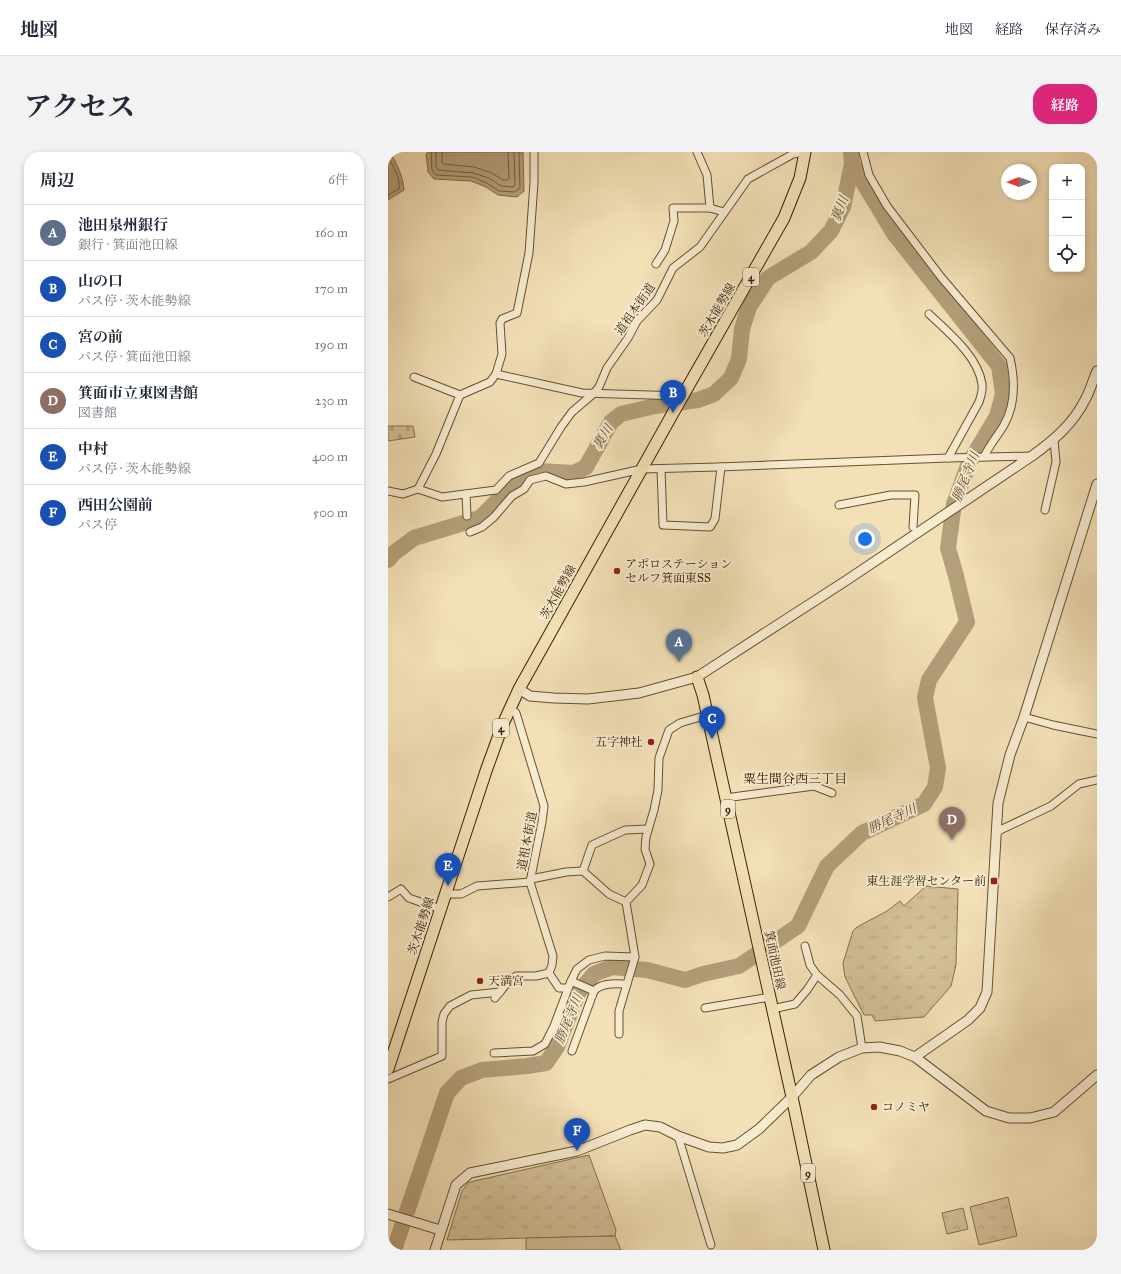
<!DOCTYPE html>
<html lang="ja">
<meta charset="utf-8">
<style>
body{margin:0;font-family:"IM FELL Great Primer","Noto Serif JP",serif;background:#f2f2f3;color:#1f2937}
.controls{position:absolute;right:12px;top:12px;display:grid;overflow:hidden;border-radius:8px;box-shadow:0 2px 6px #0003}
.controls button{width:36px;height:36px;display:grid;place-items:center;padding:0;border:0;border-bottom:1px solid #e0e1e3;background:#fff;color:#1f2937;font:20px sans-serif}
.compass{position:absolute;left:613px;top:12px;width:36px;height:36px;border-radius:50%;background:#fff;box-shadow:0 2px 6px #0003;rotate:269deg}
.you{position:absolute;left:477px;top:387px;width:14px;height:14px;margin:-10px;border:3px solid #fff;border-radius:50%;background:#1a73e8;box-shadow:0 0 0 6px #1a73e833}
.badge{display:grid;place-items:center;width:26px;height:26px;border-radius:50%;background:#db2777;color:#fff;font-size:13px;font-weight:700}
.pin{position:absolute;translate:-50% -33px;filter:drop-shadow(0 1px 2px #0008)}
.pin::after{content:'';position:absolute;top:21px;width:14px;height:12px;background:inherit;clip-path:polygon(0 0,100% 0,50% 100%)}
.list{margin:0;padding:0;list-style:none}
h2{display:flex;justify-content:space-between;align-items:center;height:52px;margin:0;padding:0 16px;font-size:17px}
h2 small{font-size:13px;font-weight:400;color:#747a83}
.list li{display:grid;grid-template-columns:26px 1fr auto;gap:12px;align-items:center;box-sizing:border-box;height:56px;padding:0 16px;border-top:1px solid #e0e1e3}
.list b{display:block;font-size:15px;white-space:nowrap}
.list p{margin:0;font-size:13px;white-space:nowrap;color:#747a83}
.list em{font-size:13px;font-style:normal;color:#747a83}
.icon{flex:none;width:22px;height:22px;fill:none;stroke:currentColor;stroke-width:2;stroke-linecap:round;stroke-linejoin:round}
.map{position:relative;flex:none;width:709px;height:1098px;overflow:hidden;border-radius:16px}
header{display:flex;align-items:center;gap:24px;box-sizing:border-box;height:56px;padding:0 20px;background:#fff;border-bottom:1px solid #e0e1e3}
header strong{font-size:19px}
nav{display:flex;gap:22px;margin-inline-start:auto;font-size:14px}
.intro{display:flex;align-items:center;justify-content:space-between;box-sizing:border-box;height:96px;padding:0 24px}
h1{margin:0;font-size:28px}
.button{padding:10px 18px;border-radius:16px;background:#db2777;color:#fff;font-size:14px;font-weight:700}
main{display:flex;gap:24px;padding:0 24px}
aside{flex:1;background:#fff;border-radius:16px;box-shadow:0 2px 6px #0003}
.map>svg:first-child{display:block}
.grass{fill:url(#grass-tufts);stroke:#84704e}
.cemetery{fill:url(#cemetery-stones);stroke:#84704e}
.garden{fill:#d3bf98;stroke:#84704e}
.water{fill:#b39f7a;stroke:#816c4a}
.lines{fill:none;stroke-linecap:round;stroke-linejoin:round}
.shore{stroke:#74603e;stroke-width:1}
.river{stroke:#b39f7a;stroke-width:16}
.minor-casing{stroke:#655030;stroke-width:9}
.tertiary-casing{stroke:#655030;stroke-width:11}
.primary-casing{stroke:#362003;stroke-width:13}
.minor{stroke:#f7ebd0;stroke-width:7}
.tertiary{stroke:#f7ebd0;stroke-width:9}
.primary{stroke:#f3e0b7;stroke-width:11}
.poi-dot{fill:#8f2418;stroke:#f7ebd0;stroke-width:1.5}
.labels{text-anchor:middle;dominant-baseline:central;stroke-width:4;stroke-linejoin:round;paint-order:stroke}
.shield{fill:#f7ebd0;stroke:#705d40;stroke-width:1}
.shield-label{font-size:11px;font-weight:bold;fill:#362003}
.street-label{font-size:12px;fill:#362003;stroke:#f7ebd0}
.poi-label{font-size:12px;fill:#362003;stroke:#f7ebd0;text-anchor:start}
.water-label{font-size:13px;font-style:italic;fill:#624c2d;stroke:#f7ebd0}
.neighbourhood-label{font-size:13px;fill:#362003;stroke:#f7ebd0}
</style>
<header>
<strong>地図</strong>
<nav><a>地図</a><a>経路</a><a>保存済み</a></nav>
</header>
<div class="intro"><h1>アクセス</h1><a class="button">経路</a></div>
<main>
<aside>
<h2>周辺<small>6件</small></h2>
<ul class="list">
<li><span class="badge" style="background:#5c6f8a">A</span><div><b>池田泉州銀行</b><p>銀行 · 箕面池田線</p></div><em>160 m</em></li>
<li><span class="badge" style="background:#1a4fb4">B</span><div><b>山の口</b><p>バス停 · 茨木能勢線</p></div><em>170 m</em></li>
<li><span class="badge" style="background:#1a4fb4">C</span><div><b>宮の前</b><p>バス停 · 箕面池田線</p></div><em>190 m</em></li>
<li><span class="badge" style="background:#8d6e63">D</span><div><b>箕面市立東図書館</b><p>図書館</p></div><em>230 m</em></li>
<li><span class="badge" style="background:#1a4fb4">E</span><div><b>中村</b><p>バス停 · 茨木能勢線</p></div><em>400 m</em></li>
<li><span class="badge" style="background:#1a4fb4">F</span><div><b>西田公園前</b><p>バス停</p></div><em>500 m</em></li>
</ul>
</aside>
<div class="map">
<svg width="709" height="1098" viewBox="0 0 709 1098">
<defs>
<pattern id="grass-tufts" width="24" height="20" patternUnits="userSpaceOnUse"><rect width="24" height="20" fill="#d3bf98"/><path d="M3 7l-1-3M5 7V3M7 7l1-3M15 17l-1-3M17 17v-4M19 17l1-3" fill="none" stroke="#b6a481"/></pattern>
<pattern id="cemetery-stones" width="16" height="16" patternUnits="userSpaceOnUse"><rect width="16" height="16" fill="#d3bf98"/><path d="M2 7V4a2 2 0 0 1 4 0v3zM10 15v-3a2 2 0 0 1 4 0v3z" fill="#b6a481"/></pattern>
</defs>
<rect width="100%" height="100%" fill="#f3e0b7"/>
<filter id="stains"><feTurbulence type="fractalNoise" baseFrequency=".005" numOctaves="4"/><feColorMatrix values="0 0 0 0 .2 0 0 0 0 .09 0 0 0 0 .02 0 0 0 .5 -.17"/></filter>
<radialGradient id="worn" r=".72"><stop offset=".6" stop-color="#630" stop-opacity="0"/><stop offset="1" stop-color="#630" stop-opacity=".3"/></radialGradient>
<!-- grass -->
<g class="grass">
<polygon points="538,734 570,737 568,813 563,834 536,865 487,869 484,863 476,863 457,825 455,811 465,779 469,775 499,759 512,749 516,754"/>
<polygon points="201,1003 228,1078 227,1084 59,1088 74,1039 80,1031 86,1029"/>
<polygon points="620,1045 629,1084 591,1093 582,1055"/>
<polygon points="575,1056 580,1077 559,1082 554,1061"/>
</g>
<!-- cemetery -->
<polygon class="cemetery" points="0,274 25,274 27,285 0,289"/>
<!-- garden -->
<polygon class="garden" points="227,1084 233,1098 138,1098 138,1086"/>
<!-- water -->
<g class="water">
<path d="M0,0H2C9,12 15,24 16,38L0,48Z"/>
<polygon points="40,0 135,0 136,39 129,45 110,43 98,35 83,29 46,27 40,20 38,2"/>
</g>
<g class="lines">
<!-- shore -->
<g class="shore">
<polyline points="43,0 44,18 48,23 84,25 99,31 111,39 127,40 132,36 131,0"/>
<polyline points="48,0 48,15 50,18 85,21 101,26 113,34 125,35 127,33 126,0"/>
<polyline points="54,0 54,10 55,12 86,15 104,21 115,28 119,28 121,27 120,0"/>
<path d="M0,5C5,14 13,27 11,37L0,43"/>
</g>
<!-- river -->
<g class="river">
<polyline points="0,408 6,401 26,386 92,366 134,324 151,319 186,321 198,315 223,270 233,262 267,254 310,248 326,242 343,226 351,207 354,177 361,155 380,126 423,100 443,79 455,55 464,12"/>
<polyline points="6,1098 59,941 73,926 94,918 139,914 158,911 169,895 190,841 206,822 224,815 259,818 297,828 315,822 351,814 410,774 439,714 474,681 536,652 547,635 550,616 537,546 541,528 579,470 568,424 560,396 566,352 581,311 609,264 615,242 611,214 507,83 464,12 463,0"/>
</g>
<!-- minor casing -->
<g class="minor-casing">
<g id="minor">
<polyline points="309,0 319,23 322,56"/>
<path d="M475,0L481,23L499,54L553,125L622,206C627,228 628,252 616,273C609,285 602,292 596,305"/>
<polyline points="268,112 277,98 286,69 285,56 322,56 336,60"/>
<path d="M541,162C560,180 590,204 594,232C595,239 593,244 591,250L560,306"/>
<polyline points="108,222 114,202 112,171 114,167 129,161 141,101 146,31 146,0"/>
<polyline points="26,225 72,243 102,230 108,222 194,241 295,244"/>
<polyline points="273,317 275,373 322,375 327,367 333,315"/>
<polyline points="30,337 48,302 72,243"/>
<polyline points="0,339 15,342 30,337 54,345 108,338 121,324 151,311 173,275 184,260 205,242 211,235 219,216 240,186 249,169 269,148 285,116 312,95 360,27 405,2 414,0"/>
<polyline points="78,342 79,364"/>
<polyline points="451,353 503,343 527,343 525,375"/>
<polyline points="657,358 668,310 666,288"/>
<polyline points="82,380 94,375 106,365 124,344 136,337 142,328 158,324 178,332 196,330 254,317 330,315 560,306 644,304"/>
<polyline points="636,565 665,573 709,582"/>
<polyline points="337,646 426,634 444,641"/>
<polyline points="608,680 663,654 691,632 709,628"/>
<polyline points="195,719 221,742 238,750 247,805 231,859 231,882"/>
<polyline points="143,727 178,720 195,719 204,693 237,678 260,677"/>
<polyline points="57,742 73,742 89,734 142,730"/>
<polyline points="0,745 13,737 21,746 52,757"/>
<polyline points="238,750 254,733 262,712 257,697 258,685 266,658 270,638 271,606 281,578 292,571 319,563"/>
<polyline points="417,794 422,813 429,823 452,843 469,864 474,896"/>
<polyline points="161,821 171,836 180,836"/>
<polyline points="183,829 206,839"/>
<polyline points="107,846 120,830 128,824 148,824 161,821 164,813 165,804 142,730 154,670 156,654 128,561 122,556"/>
<polyline points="317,856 382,845"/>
<polyline points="384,857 407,852 419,838 429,823"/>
<path d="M184,899L206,839C214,830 228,832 239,832"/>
<polyline points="106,901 145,899 157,892 166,874 183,829 189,817 201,808 217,804 247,805"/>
<polyline points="0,927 54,904 54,870 56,862 62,854 83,843 112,840"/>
<polyline points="290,984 323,1093"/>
</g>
</g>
<!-- tertiary casing -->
<g class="tertiary-casing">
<g id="tertiary">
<path d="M131,537L142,544L166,546L200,547L251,541L309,525L459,428L644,304C666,288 685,272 697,248C702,239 705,228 709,219"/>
<polyline points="527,905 580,868 592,856 599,840 610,651 622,603 636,565 709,332"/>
<polyline points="0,1062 52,1078"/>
<polyline points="47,1098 68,1033 82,1021 189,999 242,978 257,973 272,975 290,984 321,995 335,996 349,993 371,977 404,945 423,923 451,905 474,896 491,895 512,899 527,905 598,959 621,966 642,966 666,960 709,923"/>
</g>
</g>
<!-- primary casing -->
<g class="primary-casing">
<g id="primary">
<polyline points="309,525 315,543 404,945 436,1098"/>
<polyline points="0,917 98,619 115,572 131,537 285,261 396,66 412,26 417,0"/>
</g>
</g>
<!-- minor -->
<use href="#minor" class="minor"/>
<!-- tertiary -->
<use href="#tertiary" class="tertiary"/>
<!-- primary -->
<use href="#primary" class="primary"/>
</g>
<!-- markers -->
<g class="poi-dot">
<circle cx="229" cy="419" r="4"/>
<circle cx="263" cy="590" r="4"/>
<rect x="602" y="725" width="8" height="8" rx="2"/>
<circle cx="92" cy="829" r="4"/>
<circle cx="486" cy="955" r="4"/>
</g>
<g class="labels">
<!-- shield labels -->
<g class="shield">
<rect x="355" y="116" width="16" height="18" rx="3"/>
<rect x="105" y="567" width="16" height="18" rx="3"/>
<rect x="333" y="648" width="14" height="18" rx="3"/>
<rect x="413" y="1012" width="14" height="18" rx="3"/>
</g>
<g class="shield-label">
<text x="363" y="125">4</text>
<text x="113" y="576">4</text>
<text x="340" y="657">9</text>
<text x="420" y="1021">9</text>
</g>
<!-- street labels -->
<g class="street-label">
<text transform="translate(247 157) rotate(-55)">道祖本街道</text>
<text transform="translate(329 158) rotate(-60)">茨木能勢線</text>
<text transform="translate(170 440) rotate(-61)">茨木能勢線</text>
<text transform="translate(139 689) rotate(-79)">道祖本街道</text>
<text transform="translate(33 774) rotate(-72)">茨木能勢線</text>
<text transform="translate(387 808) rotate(78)">箕面池田線</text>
</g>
<!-- poi labels -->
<g class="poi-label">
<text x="237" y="412">アポロステーション<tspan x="237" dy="14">セルフ箕面東SS</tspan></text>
<text x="255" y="590" text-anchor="end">五字神社</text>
<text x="598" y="729" text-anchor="end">東生涯学習センター前</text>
<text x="100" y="829">天満宮</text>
<text x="494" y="955">コノミヤ</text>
</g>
<!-- water labels -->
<g class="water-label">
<text transform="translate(452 57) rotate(-69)">裏川</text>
<text transform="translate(215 285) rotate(-59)">裏川</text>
<text transform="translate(578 325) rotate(-68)">勝尾寺川</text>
<text transform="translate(504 667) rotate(-25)">勝尾寺川</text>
<text transform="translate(181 867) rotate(-67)">勝尾寺川</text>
</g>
<!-- neighbourhood labels -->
<g class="neighbourhood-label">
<text x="407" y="627">粟生間谷西三丁目</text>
</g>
</g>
<rect width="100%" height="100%" filter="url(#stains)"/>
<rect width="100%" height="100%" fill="url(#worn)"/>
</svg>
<div class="controls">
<button>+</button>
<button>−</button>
<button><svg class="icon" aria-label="locate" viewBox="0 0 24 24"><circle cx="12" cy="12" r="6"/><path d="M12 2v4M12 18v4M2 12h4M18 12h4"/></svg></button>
</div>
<svg class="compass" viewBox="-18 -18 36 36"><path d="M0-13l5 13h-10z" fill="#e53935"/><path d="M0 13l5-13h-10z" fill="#747a83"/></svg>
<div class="you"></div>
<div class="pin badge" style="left:291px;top:510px;background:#5c6f8a">A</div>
<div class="pin badge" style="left:285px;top:261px;background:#1a4fb4">B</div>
<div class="pin badge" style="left:324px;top:587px;background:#1a4fb4">C</div>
<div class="pin badge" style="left:564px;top:688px;background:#8d6e63">D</div>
<div class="pin badge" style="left:60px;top:734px;background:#1a4fb4">E</div>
<div class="pin badge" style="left:189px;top:999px;background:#1a4fb4">F</div>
</div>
</main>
